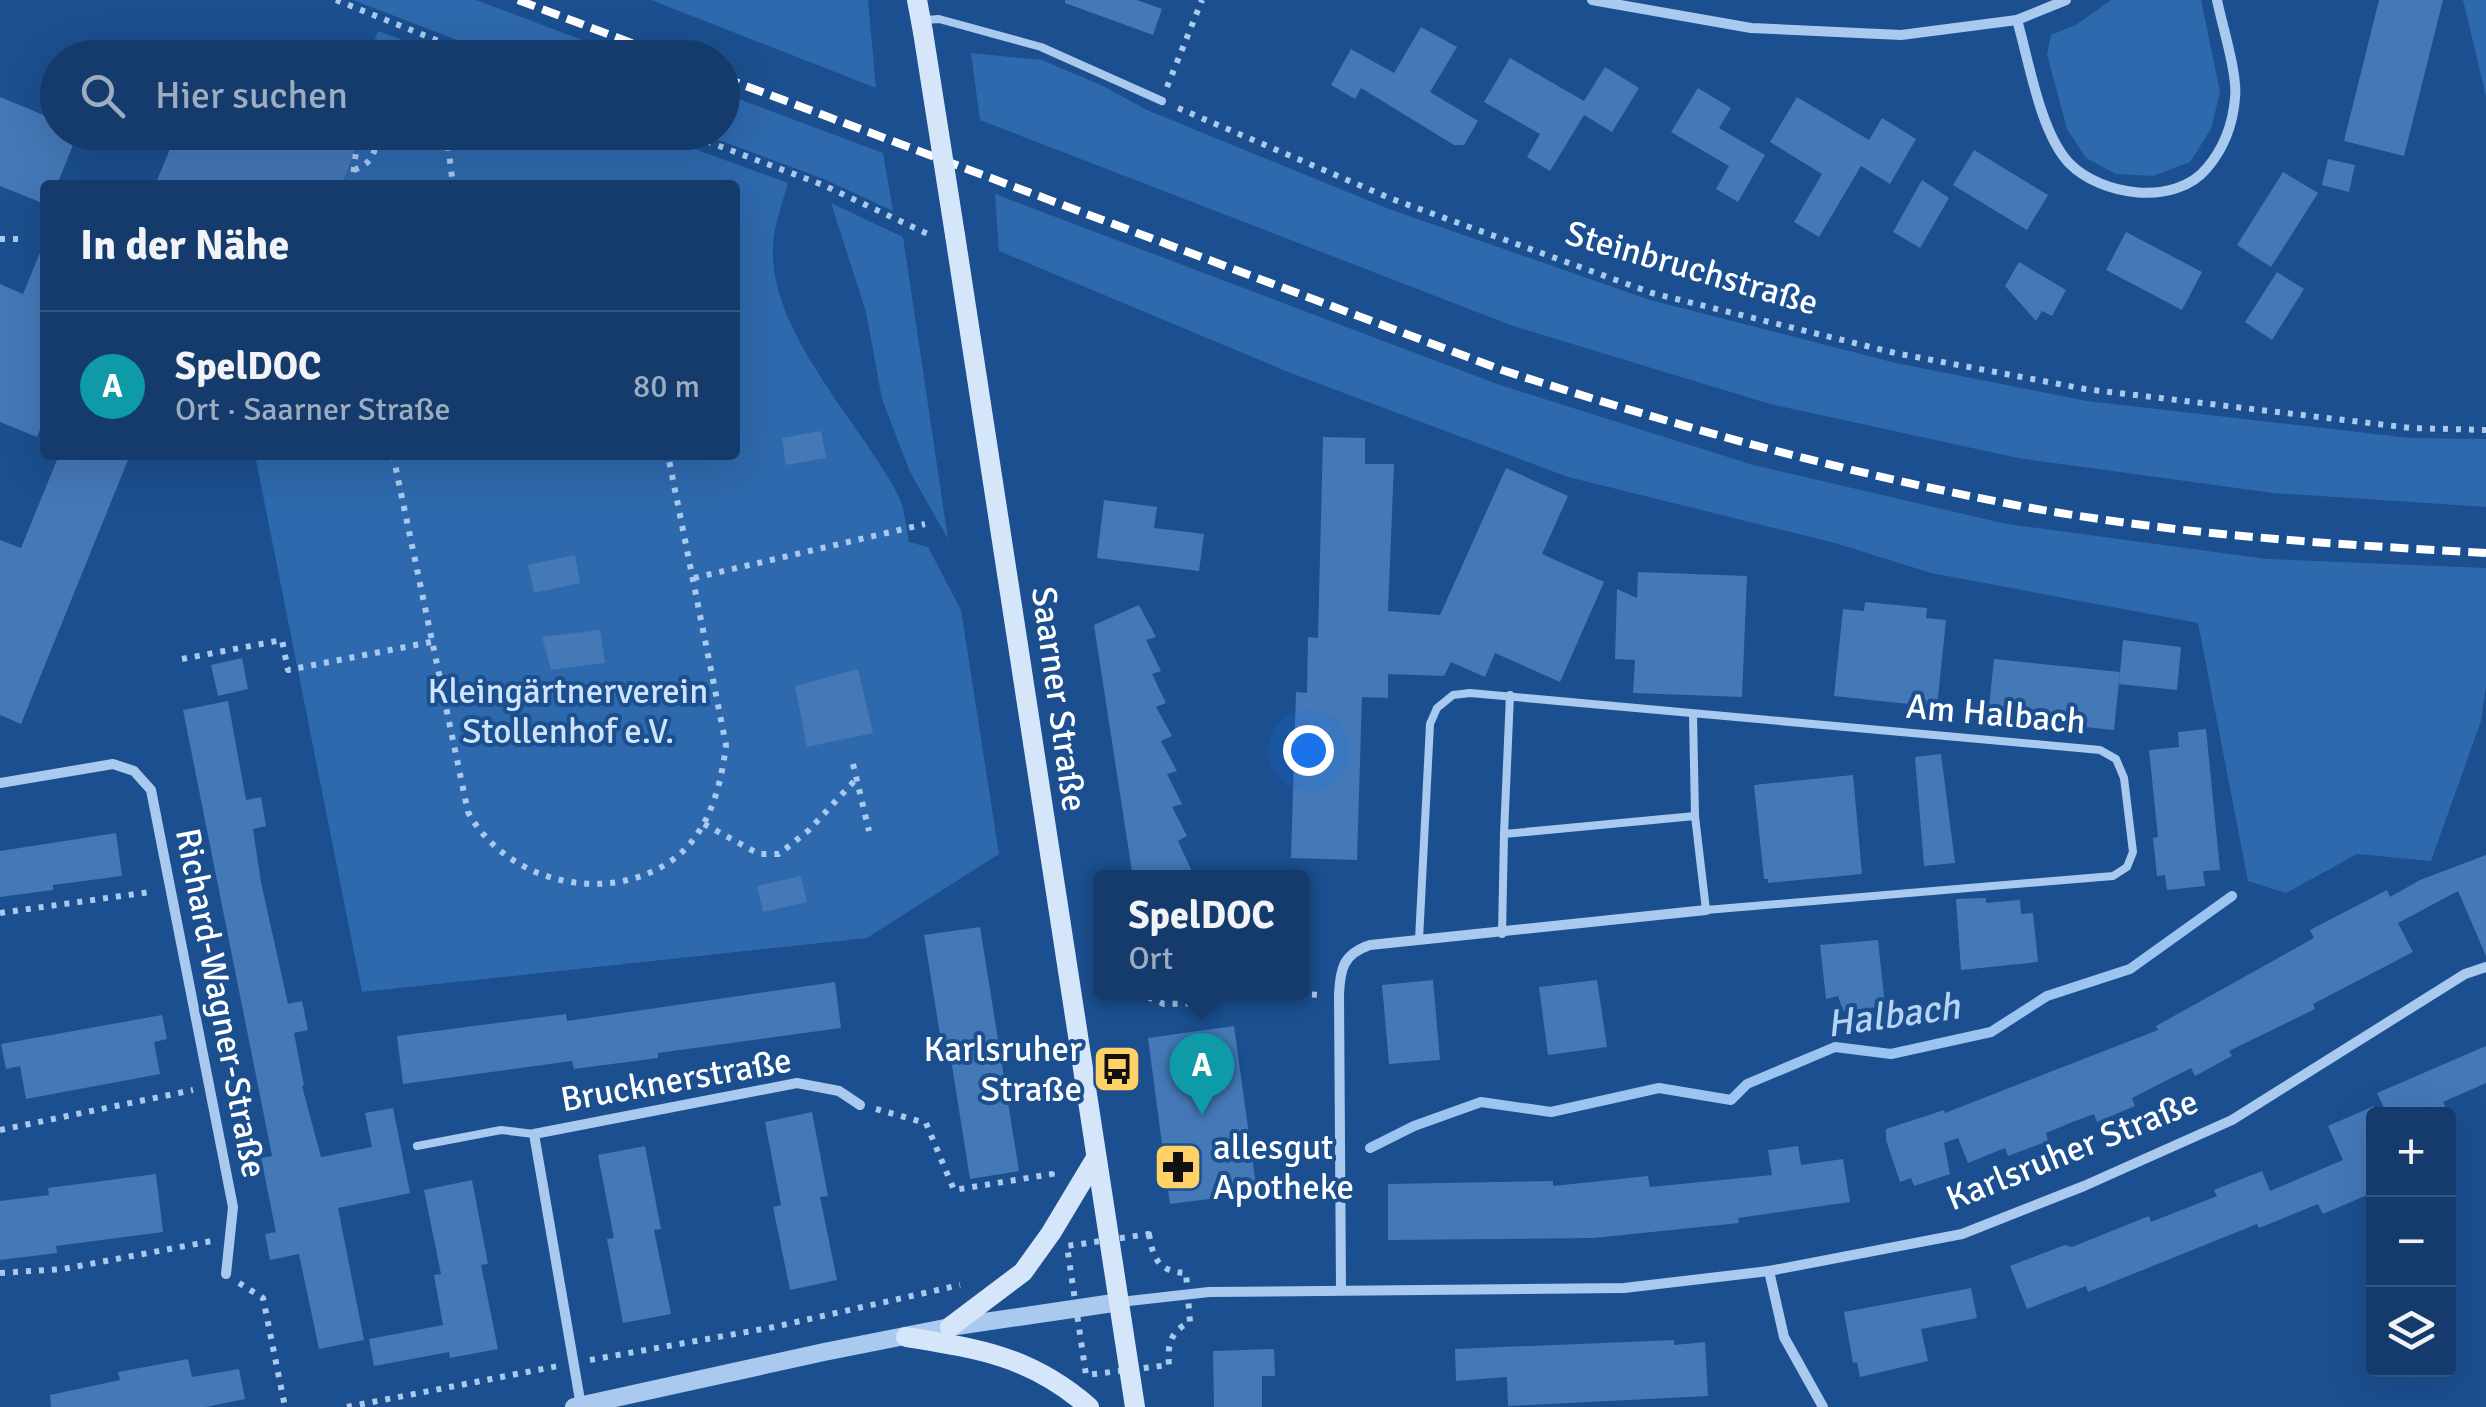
<!DOCTYPE html>
<html lang="de">
<meta charset="utf-8">
<style>
body{margin:0;font-family:Signika,sans-serif;background:#214673;color:#f1f3f6}
.controls{position:absolute;right:30px;bottom:30px;display:grid;overflow:hidden;border-radius:10px;box-shadow:0 10px 40px #0002}
.controls button{width:90px;height:90px;display:grid;place-items:center;padding:0;border:0;border-bottom:2px solid #33557e;background:#143b6b;color:#f1f3f6;font:50px sans-serif}
.you{position:absolute;left:1308px;top:750px;width:35px;height:35px;margin:-25px;border:8px solid #fff;border-radius:50%;background:#1a73e8;box-shadow:0 0 0 15px #1a73e833}
.badge{display:grid;place-items:center;width:65px;height:65px;border-radius:50%;background:#8c9099;color:#fff;font-size:32px;font-weight:700}
.pin{position:absolute;translate:-50% -82px;filter:drop-shadow(0 2px 5px #0008)}
.pin::after{content:'';position:absolute;top:52px;width:35px;height:30px;background:inherit;clip-path:polygon(0 0,100% 0,50% 100%)}
.popup{position:absolute;left:1094px;top:870px;width:215px;height:130px;box-sizing:border-box;display:grid;place-content:center;border-radius:10px;background:#143b6b;filter:drop-shadow(0 2px 8px #0005);font-size:32px;white-space:nowrap;color:#9dadc1}
.popup b{font-size:38px;color:#f1f3f6}
.popup::after{content:'';position:absolute;left:50%;top:100%;margin-left:-20px;border:20px solid transparent;border-top-color:#143b6b}
.list{margin:0;padding:0;list-style:none}
h2{display:flex;justify-content:space-between;align-items:center;height:130px;margin:0;padding:0 40px;font-size:42px}
h2 small{font-size:32px;font-weight:400;color:#9dadc1}
.list li{display:grid;grid-template-columns:65px 1fr auto;gap:30px;align-items:center;box-sizing:border-box;height:150px;padding:0 40px;border-top:2px solid #33557e}
.list b{display:block;font-size:38px;white-space:nowrap}
.list p{margin:0;font-size:32px;white-space:nowrap;color:#9dadc1}
.list em{font-size:32px;font-style:normal;color:#9dadc1}
.icon{flex:none;width:55px;height:55px;fill:none;stroke:currentColor;stroke-width:2;stroke-linecap:round;stroke-linejoin:round}
.map{position:relative;flex:none;width:2486px;height:1407px;overflow:hidden}
.search{position:absolute;background:#143b6b;box-shadow:0 10px 40px #0002;left:40px;top:40px;width:700px;height:110px;display:flex;align-items:center;gap:25px;box-sizing:border-box;padding:0 35px;border-radius:55px;color:#9dadc1;font-size:38px}
.panel{position:absolute;background:#143b6b;box-shadow:0 10px 40px #0002;left:40px;top:180px;width:700px;height:280px;border-radius:10px}
.map>svg:first-child{display:block}
.green{fill:#2e69ad}
.lines{fill:none;stroke-linecap:round;stroke-linejoin:round}
.stream{stroke:#9cc4f0;stroke-width:10}
.building{fill:#4478b7}
.path{stroke:#a9c9ee;stroke-width:6;stroke-dasharray:5 8;stroke-linecap:butt}
.service{stroke:#a9c9ee;stroke-width:8}
.minor{stroke:#a9c9ee;stroke-width:10}
.tertiary{stroke:#a9c9ee;stroke-width:18}
.secondary{stroke:#d6e6fa;stroke-width:20}
.rail{stroke:#fff;stroke-width:8;stroke-dasharray:18 8;stroke-linecap:butt}
.secondary-bridge{stroke:#d6e6fa;stroke-width:20}
.labels{text-anchor:middle;dominant-baseline:central;stroke-width:8;stroke-linejoin:round;paint-order:stroke}
.street-label{font-size:35px;fill:#fff;stroke:#1b4f8f}
.park-label{font-size:35px;fill:#cfe3fa;stroke:#1b4f8f}
.poi-label{font-size:35px;fill:#fff;stroke:#1b4f8f;text-anchor:end}
.water-label{font-size:38px;font-style:italic;fill:#b5d3f5;stroke:#1b4f8f}
</style>
<div class="map">
<svg width="2486" height="1407" viewBox="0 0 2486 1407">
<rect width="100%" height="100%" fill="#1b4f8f"/>
<!-- green -->
<g class="green">
<polygon points="353,0 476,0 627,57 501,57"/>
<polygon points="651,0 868,0 876,88 664,5"/>
<polygon points="2111,0 2201,0 2220,92 2211,129 2190,162 2153,176 2116,174 2086,158 2067,129 2047,54 2051,35 2076,25"/>
<polygon points="2463,0 2486,0 2486,96"/>
<polygon points="378,31 449,57 369,57"/>
<polygon points="971,53 1042,60 1103,86 1147,110 1389,209 1650,300 1896,363 2087,401 2410,438 2486,439 2486,507 2273,493 2018,458 1770,404 1513,326 980,120"/>
<polygon points="723,93 883,153 893,211 824,179 700,133 722,132"/>
<path d="M342,133H651L788,183C783,200 777,218 774,236C761,326 861,421 899,497C905,510 906,528 909,542L928,547L961,610L999,854L867,938L362,992L255,455H735V185H323Z"/>
<polygon points="995,194 1497,384 1753,465 2007,524 2267,559 2486,568 2486,687 2481,721 2431,861 2357,854 2286,893 2248,881 2198,623 1931,573 1835,543 1568,477 1288,372 999,251"/>
<polygon points="831,203 903,237 948,539 910,472 882,399 866,312"/>
</g>
<g class="lines">
<!-- stream -->
<polyline class="stream" points="1370,1148 1414,1126 1481,1102 1551,1112 1659,1088 1731,1100 1747,1084 1835,1047 1891,1054 1991,1032 2047,996 2130,969 2232,896"/>
</g>
<!-- building -->
<g class="building">
<polygon points="1065,0 1137,0 1162,9 1153,35 1065,3"/>
<polygon points="2379,0 2443,0 2404,156 2344,141"/>
<polygon points="1421,27 1457,47 1430,92 1478,121 1464,145 1454,145 1361,88 1355,99 1331,85 1351,49 1394,73"/>
<polygon points="1510,58 1584,101 1605,67 1639,88 1612,132 1584,115 1550,171 1527,157 1540,134 1484,102"/>
<polygon points="1698,88 1731,108 1719,128 1765,155 1738,202 1716,189 1729,166 1671,132"/>
<polygon points="0,97 58,121 58,132 78,132 57,185 45,185 45,204 0,186"/>
<polygon points="1797,97 1869,140 1882,118 1916,139 1890,184 1861,166 1819,237 1794,222 1822,174 1770,142"/>
<polygon points="177,132 361,132 342,185 155,185"/>
<polygon points="1974,150 2048,195 2027,230 1953,185"/>
<polygon points="2328,159 2355,165 2349,192 2322,185"/>
<polygon points="2283,172 2318,193 2271,267 2237,245"/>
<polygon points="1922,180 1949,198 1920,248 1893,232"/>
<polygon points="2126,232 2202,272 2182,310 2106,270"/>
<polygon points="44,243 45,417 37,437 0,422 0,284 23,294"/>
<polygon points="2019,262 2066,290 2052,316 2042,311 2036,321 2005,286"/>
<polygon points="2277,272 2304,289 2272,340 2245,322"/>
<polygon points="821,431 826,458 786,465 782,438"/>
<polygon points="1323,437 1365,438 1365,464 1394,464 1388,611 1440,615 1506,468 1568,496 1542,554 1604,582 1560,682 1495,653 1485,677 1451,662 1444,676 1388,674 1388,698 1362,697 1357,860 1291,858 1296,692 1307,693 1308,637 1318,638"/>
<polygon points="59,455 130,455 21,724 0,715 0,540 21,548"/>
<polygon points="1104,500 1157,507 1154,528 1204,534 1199,571 1097,558"/>
<polygon points="575,555 580,583 534,593 528,565"/>
<polygon points="1638,572 1747,576 1742,697 1633,693 1635,660 1615,659 1617,589 1637,598"/>
<polygon points="1865,602 1927,608 1926,618 1946,620 1937,707 1834,696 1843,609 1864,611"/>
<polygon points="1139,605 1156,637 1146,640 1161,671 1152,674 1166,703 1156,707 1172,736 1161,741 1177,771 1167,774 1182,804 1172,807 1187,836 1178,841 1195,878 1133,878 1094,625"/>
<polygon points="600,630 605,663 551,670 542,637"/>
<polygon points="2123,640 2181,647 2177,690 2119,684"/>
<polygon points="242,658 248,689 218,696 211,665"/>
<polygon points="1994,659 2120,672 2114,730 1988,717"/>
<polygon points="858,669 873,733 807,747 795,686"/>
<polygon points="228,701 246,800 261,797 266,826 253,829 261,882 288,1004 302,1001 308,1030 294,1033 304,1085 302,1086 321,1157 372,1147 365,1113 393,1108 410,1193 338,1208 364,1340 319,1349 299,1254 270,1260 265,1234 276,1232 261,1158 272,1156 183,710"/>
<polygon points="2206,729 2220,870 2203,871 2205,886 2167,890 2165,875 2157,876 2153,838 2158,837 2149,750 2179,747 2178,732"/>
<polygon points="1941,754 1955,863 1924,866 1915,757"/>
<polygon points="1853,775 1862,874 1768,883 1768,879 1764,879 1754,785"/>
<polygon points="116,833 122,876 53,885 53,890 0,897 0,851"/>
<polygon points="2486,855 2486,956 2458,891 2398,923 2413,952 2313,1004 2315,1009 2229,1051 2232,1056 2195,1076 2191,1068 2132,1098 2135,1106 2097,1122 2094,1114 2070,1123 2046,1133 2048,1141 2008,1156 2005,1148 1968,1163 1958,1138 1944,1143 1950,1174 1914,1186 1911,1178 1900,1182 1886,1140 1886,1129 1944,1110 1945,1113 2158,1030 2156,1026 2314,938 2310,930 2387,890 2390,897 2420,880"/>
<polygon points="801,876 807,902 763,912 757,886"/>
<polygon points="1986,898 1986,903 2020,900 2021,914 2033,913 2038,962 1961,970 1956,899"/>
<polygon points="980,927 1019,1171 970,1179 950,1053 945,1054 941,1041 924,935"/>
<polygon points="1878,940 1885,1006 1843,1011 1838,996 1826,999 1820,945"/>
<polygon points="1433,980 1440,1060 1389,1064 1382,985"/>
<polygon points="1597,980 1607,1047 1548,1055 1539,987"/>
<polygon points="835,982 841,1028 658,1053 658,1058 574,1069 572,1061 403,1084 397,1036 566,1014 567,1021"/>
<polygon points="162,1015 167,1039 154,1042 160,1074 26,1099 20,1066 6,1069 1,1044"/>
<polygon points="1234,1026 1257,1193 1170,1204 1148,1038"/>
<polygon points="2486,1046 2486,1083 2443,1102 2449,1114 2387,1114 2377,1093"/>
<polygon points="2374,1106 2374,1192 2323,1214 2318,1204 2259,1228 2257,1224 2088,1292 2086,1286 2027,1309 2010,1266 2065,1245 2072,1247 2149,1216 2151,1222 2217,1196 2214,1190 2262,1171 2270,1191 2343,1160 2328,1126"/>
<polygon points="812,1112 828,1196 820,1197 837,1280 790,1290 773,1207 781,1205 765,1122"/>
<polygon points="645,1146 661,1229 654,1230 671,1314 623,1323 607,1239 614,1238 598,1155"/>
<polygon points="1798,1146 1801,1165 1843,1159 1850,1202 1738,1218 1739,1223 1594,1238 1388,1240 1388,1184 1553,1181 1553,1186 1648,1176 1650,1187 1772,1175 1768,1150"/>
<polygon points="156,1174 163,1232 56,1246 57,1253 0,1260 0,1201 49,1195 48,1188"/>
<polygon points="472,1180 488,1264 481,1265 498,1349 450,1358 449,1352 374,1366 369,1339 443,1325 434,1275 441,1274 424,1190"/>
<polygon points="1971,1288 1977,1318 1921,1329 1928,1361 1860,1377 1857,1362 1853,1363 1844,1312"/>
<polygon points="1674,1340 1674,1345 1705,1342 1708,1396 1508,1406 1507,1377 1456,1381 1455,1349"/>
<polygon points="1274,1349 1275,1376 1262,1376 1262,1407 1214,1407 1213,1351"/>
<polygon points="188,1359 192,1377 239,1369 245,1399 206,1407 51,1407 50,1395 120,1380 118,1372"/>
</g>
<g class="lines">
<!-- path -->
<g class="path">
<polyline points="336,0 481,58"/>
<polyline points="1167,87 1202,0"/>
<polyline points="1178,108 1392,199 1652,293 1895,353 2085,389 2411,428 2486,430"/>
<polyline points="682,132 823,185 930,235"/>
<polyline points="371,139 448,145 453,185"/>
<path d="M354,170C370,164 375,156 376,139"/>
<polyline points="352,185 358,135"/>
<polyline points="0,239 21,239"/>
<path d="M393,455L468,812C506,882 605,906 671,861C708,835 721,788 726,745L668,455"/>
<polyline points="694,578 925,524"/>
<polyline points="182,659 282,640 288,670 431,642"/>
<polyline points="853,764 869,831"/>
<polyline points="704,824 759,854 779,854 809,830 857,778"/>
<polyline points="0,913 150,892"/>
<polyline points="1136,992 1164,1004 1201,1003 1210,992"/>
<polyline points="1273,992 1322,995"/>
<polyline points="876,1109 926,1123 954,1190 1052,1174 1050,1181"/>
<polyline points="0,1130 193,1090"/>
<path d="M1149,1234C1153,1259 1159,1272 1186,1273L1190,1322C1171,1331 1167,1344 1169,1365L1086,1375L1067,1246Z"/>
<polyline points="0,1273 63,1269 212,1241"/>
<polyline points="239,1283 263,1298 285,1407"/>
<polyline points="590,1360 774,1327 960,1285"/>
<polyline points="347,1407 558,1366"/>
</g>
<!-- service -->
<g class="service">
<polyline points="925,20 939,19 1041,47 1162,101"/>
<polyline points="1693,714 1695,816"/>
<polyline points="1504,834 1510,695"/>
<polyline points="1419,940 1430,724 1437,708 1453,695 1470,693 2100,750 2116,759 2124,778 2133,852 2127,867 2113,876 1706,910 1695,816 1504,834 1502,934"/>
<polyline points="417,1146 501,1130 534,1134"/>
</g>
<!-- minor -->
<g class="minor">
<polyline points="1592,0 1751,28 1901,35 2017,20 2066,0"/>
<path d="M2017,20C2029,61 2040,132 2069,163C2101,196 2175,207 2207,168C2224,148 2233,123 2235,98C2238,75 2222,25 2217,0"/>
<polyline points="0,783 113,764 134,771 151,790 233,1207 226,1274"/>
<polyline points="1769,1271 1784,1337 1823,1407"/>
<path d="M1341,1290L1339,995C1340,969 1343,954 1370,945L1706,910"/>
<polyline points="1120,1302 1209,1292 1624,1288 1769,1271 1962,1234 2084,1186 2232,1120 2465,974 2486,967"/>
<polyline points="581,1406 534,1134 797,1083 839,1091 860,1105"/>
</g>
<!-- tertiary -->
<polyline class="tertiary" points="574,1407 824,1352 950,1327 1120,1302"/>
<!-- secondary -->
<g class="secondary">
<polyline points="917,0 923,32"/>
<polyline points="955,235 1135,1407"/>
<polyline points="950,1327 1023,1272 1051,1233 1096,1158"/>
<path d="M906,1337C980,1349 1030,1356 1089,1407"/>
</g>
<!-- rail -->
<g class="rail">
<polyline points="518,0 671,58"/>
<path d="M722,77L1502,370C1669,424 1837,471 2010,504C2166,534 2327,544 2486,553"/>
</g>
<!-- secondary-bridge -->
<polyline class="secondary-bridge" points="923,32 955,235"/>
</g>
<!-- icons -->
<defs>
<g id="bus-square" transform="scale(2.5)"><rect x="-9" y="-9" width="18" height="18" rx="4" fill="#ffd166" stroke="#1b4f8f"/><path d="M-5-6H5V4H4V6H2V4H-2V6H-4V4H-5ZM-3.5-4V0h7V-4ZM-3.5 1.2v1.5H-2V1.2ZM2 1.2v1.5H3.5V1.2Z" fill="#111"/></g>
<g id="pharmacy-square" transform="scale(2.5)"><rect x="-9" y="-9" width="18" height="18" rx="4" fill="#ffd166" stroke="#1b4f8f"/><path d="M-2-6h4v4h4v4h-4v4h-4v-4h-4v-4h4Z" fill="#111"/></g>
</defs>
<g fill-rule="evenodd">
<use href="#bus-square" x="1117" y="1069"/>
<use href="#pharmacy-square" x="1178" y="1167"/>
</g>
<g class="labels">
<!-- street labels -->
<g class="street-label">
<text transform="translate(1692 268) rotate(16)">Steinbruchstraße</text>
<text transform="translate(1059 699) rotate(82)">Saarner Straße</text>
<text transform="translate(1996 714) rotate(5)">Am Halbach</text>
<text transform="translate(221 1003) rotate(79)">Richard-Wagner-Straße</text>
<text transform="translate(676 1080) rotate(-10)">Brucknerstraße</text>
<text transform="translate(2072 1150) rotate(-22)">Karlsruher Straße</text>
</g>
<!-- park labels -->
<g class="park-label">
<text x="568" y="691">Kleingärtnerverein<tspan x="568" dy="40">Stollenhof e.V.</tspan></text>
</g>
<!-- poi labels -->
<g class="poi-label">
<text x="1082" y="1049">Karlsruher<tspan x="1082" dy="40">Straße</tspan></text>
<text x="1213" y="1147" text-anchor="start">allesgut<tspan x="1213" dy="40">Apotheke</tspan></text>
</g>
<!-- water labels -->
<g class="water-label">
<text transform="translate(1893 1015) rotate(-8)">Halbach</text>
</g>
</g>
</svg>
<div class="controls">
<button>+</button>
<button>−</button>
<button><svg class="icon" aria-label="layers" viewBox="0 0 24 24"><path d="M12 4l9 5-9 5-9-5zM3 14l9 5 9-5"/></svg></button>
</div>
<div class="you"></div>
<div class="pin badge" style="left:1202px;top:1115px;background:#0f9aa8">A</div>
<div class="popup"><b>SpelDOC</b>Ort</div>
<div class="search"><svg class="icon" aria-label="search" viewBox="0 0 24 24"><circle cx="10" cy="10" r="6"/><path d="M15 15l6 6"/></svg>Hier suchen</div>
<section class="panel">
<h2>In der Nähe<small></small></h2>
<ul class="list">
<li><span class="badge" style="background:#0f9aa8">A</span><div><b>SpelDOC</b><p>Ort · Saarner Straße</p></div><em>80 m</em></li>
</ul>
</section>
</div>
